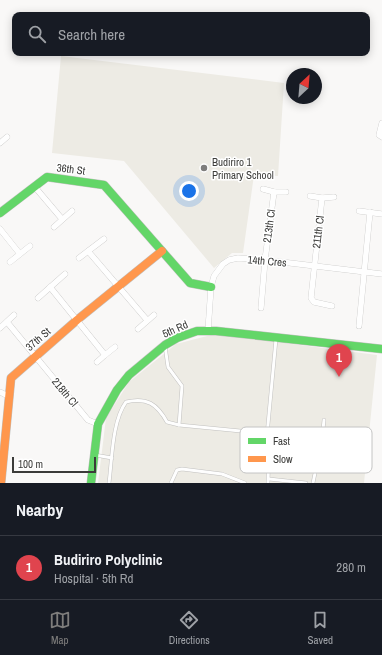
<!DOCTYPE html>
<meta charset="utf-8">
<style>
body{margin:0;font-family:"Archivo Narrow",sans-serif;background:#20242c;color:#f1f3f6}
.compass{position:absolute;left:286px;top:68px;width:36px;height:36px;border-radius:50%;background:#171b24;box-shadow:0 2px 10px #0003;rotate:26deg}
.scale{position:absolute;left:12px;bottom:10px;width:84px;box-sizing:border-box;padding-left:4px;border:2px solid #3b3b39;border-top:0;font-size:11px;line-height:14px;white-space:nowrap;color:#3b3b39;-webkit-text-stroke:3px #fff;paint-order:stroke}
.you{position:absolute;left:189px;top:191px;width:14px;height:14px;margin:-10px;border:3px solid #fff;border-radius:50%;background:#1a73e8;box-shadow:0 0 0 6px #1a73e833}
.badge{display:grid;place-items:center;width:26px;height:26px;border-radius:50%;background:#7e7d7c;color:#fff;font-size:13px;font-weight:700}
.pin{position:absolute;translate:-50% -33px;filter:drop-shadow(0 1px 2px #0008)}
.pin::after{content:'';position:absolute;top:21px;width:14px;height:12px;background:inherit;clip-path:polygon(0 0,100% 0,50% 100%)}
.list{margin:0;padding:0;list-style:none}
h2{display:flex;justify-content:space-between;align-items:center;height:52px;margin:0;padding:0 16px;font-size:17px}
h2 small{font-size:13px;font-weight:400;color:#9ea1a6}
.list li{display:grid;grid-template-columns:26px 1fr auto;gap:12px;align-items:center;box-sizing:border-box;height:64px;padding:0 16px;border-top:1px solid #363941}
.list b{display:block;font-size:15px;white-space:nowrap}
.list p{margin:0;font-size:13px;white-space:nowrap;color:#9ea1a6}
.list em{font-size:13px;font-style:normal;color:#9ea1a6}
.icon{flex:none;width:22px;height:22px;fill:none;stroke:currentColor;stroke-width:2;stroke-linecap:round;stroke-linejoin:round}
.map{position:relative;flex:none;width:382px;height:483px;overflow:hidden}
.search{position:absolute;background:#171b24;box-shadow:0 2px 10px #0003;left:12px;right:12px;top:12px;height:44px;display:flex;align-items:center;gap:10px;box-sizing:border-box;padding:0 14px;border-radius:8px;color:#9ea1a6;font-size:15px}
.sheet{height:116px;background:#171b24}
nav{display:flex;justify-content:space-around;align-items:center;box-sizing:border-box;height:56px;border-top:1px solid #363941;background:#171b24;font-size:11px;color:#9ea1a6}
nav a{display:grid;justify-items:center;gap:2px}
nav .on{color:#7e7d7c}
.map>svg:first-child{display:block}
.built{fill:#edebe4}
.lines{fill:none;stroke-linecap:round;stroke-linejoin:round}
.lane-casing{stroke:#c1c0bf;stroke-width:4}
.street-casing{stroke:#c1c0bf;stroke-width:6}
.fast-casing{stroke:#c1c0bf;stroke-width:9}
.slow-casing{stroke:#c1c0bf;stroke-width:9}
.lane{stroke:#fefefe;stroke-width:3}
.street{stroke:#fefefe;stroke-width:5.5}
.fast{stroke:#63d668;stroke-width:8}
.slow{stroke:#ff974d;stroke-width:8}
.poi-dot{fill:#7e7d7c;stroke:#fff;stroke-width:1.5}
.labels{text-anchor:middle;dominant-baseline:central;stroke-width:3;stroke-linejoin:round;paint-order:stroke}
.poi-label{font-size:11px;fill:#3b3b39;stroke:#fff;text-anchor:start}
.street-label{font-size:11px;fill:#3b3b39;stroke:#fff}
.key{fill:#fff;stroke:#c4c4c4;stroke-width:1}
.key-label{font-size:11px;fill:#3b3b39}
</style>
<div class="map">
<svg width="382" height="483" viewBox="0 0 382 483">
<rect width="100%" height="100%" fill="#f9f8f7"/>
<!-- built -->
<g class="built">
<polygon points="61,56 284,83 278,176 254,175 243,253 232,253 214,268 124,161 52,153"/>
<polygon points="215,334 377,355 364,483 98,483 106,418 129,382 176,344"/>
</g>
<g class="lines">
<!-- lane casing -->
<g class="lane-casing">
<g id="lane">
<polyline points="165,346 168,367 182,386 179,425"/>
<polyline points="322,439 324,420"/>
<polyline points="95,455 112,458"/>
<polyline points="269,479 306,483"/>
<path d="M109,483C112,460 112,421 126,402C147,397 157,404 167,422L179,425L322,439L313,483"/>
<polyline points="171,483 177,470 182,469 222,474 245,483"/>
<polyline points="268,483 269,446 267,435 276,339"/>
</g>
</g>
<!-- street casing -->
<g class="street-casing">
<g id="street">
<polyline points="382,123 379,135 382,137"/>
<polyline points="0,143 7,137"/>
<polyline points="34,186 62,219"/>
<polyline points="263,189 274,192"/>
<polyline points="310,196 322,198 311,298 314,302 332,306"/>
<polyline points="322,198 334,197"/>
<polyline points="359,211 382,214"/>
<polyline points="54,227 72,211"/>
<polyline points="0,229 20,254"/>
<polyline points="88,251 147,320"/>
<polyline points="79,258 104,239"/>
<polyline points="10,262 30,246"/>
<polyline points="50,287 105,355 115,347"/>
<polyline points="38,298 65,274"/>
<polyline points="261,308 265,260 274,192 286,192"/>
<polyline points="7,322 88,420 98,424"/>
<polyline points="359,326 370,212"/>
<polyline points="0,328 14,315"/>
<polyline points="138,329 154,315"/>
<polyline points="208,331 211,287 214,276 223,264 229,260 238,258 265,260 382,274"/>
<polyline points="97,362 105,355"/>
<polyline points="0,392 8,396"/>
</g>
</g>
<!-- fast casing -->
<g class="fast-casing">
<g id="fast">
<polyline points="0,213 47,177 104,185 190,283 211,287"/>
<polyline points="91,483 98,424 117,390 129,375 165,345 177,338 197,331 216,331 382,349"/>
</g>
</g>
<!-- slow casing -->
<g class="slow-casing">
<polyline id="slow" points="1,483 11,378 77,320 162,251"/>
</g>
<!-- lane -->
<use href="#lane" class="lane"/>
<!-- street -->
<use href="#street" class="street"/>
<!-- fast -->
<use href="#fast" class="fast"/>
<!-- slow -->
<use href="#slow" class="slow"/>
</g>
<!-- markers -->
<circle class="poi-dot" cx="204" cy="168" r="4"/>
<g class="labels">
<!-- poi labels -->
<g class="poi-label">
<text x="212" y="162">Budiriro 1<tspan x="212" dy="13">Primary School</tspan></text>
</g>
<!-- street labels -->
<g class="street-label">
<text transform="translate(71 169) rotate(7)">36th St</text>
<text transform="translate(269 226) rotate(-82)">213th Cl</text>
<text transform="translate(318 232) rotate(-83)">211th Cl</text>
<text transform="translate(267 261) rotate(5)">14th Cres</text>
<text transform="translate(175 329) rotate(-24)">5th Rd</text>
<text transform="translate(38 339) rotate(-41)">37th St</text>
<text transform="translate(65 392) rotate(50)">218th Cl</text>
</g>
</g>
<!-- legend -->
<rect x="240" y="427" width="132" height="46" rx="6" class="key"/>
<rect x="248" y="438" width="18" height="6" fill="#63d668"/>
<rect x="248" y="456" width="18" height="6" fill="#ff974d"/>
<g class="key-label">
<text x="273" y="445">Fast</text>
<text x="273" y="463">Slow</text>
</g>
</svg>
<svg class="compass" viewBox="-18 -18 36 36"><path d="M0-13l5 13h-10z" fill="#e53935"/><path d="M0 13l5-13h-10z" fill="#9ea1a6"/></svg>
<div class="scale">100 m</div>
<div class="you"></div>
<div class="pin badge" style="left:339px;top:377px;background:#e0444e">1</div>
<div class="search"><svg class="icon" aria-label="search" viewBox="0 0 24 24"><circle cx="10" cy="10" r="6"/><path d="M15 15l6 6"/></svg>Search here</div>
</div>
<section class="sheet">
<h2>Nearby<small></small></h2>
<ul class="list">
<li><span class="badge" style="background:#e0444e">1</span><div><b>Budiriro Polyclinic</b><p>Hospital · 5th Rd</p></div><em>280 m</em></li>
</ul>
</section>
<nav>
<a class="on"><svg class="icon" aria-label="map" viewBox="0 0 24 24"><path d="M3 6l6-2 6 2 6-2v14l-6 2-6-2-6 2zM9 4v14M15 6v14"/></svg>Map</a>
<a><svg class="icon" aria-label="directions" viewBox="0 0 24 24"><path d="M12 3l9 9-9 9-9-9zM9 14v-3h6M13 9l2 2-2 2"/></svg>Directions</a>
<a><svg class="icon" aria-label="saved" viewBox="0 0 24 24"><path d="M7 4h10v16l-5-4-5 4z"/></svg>Saved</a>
</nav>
